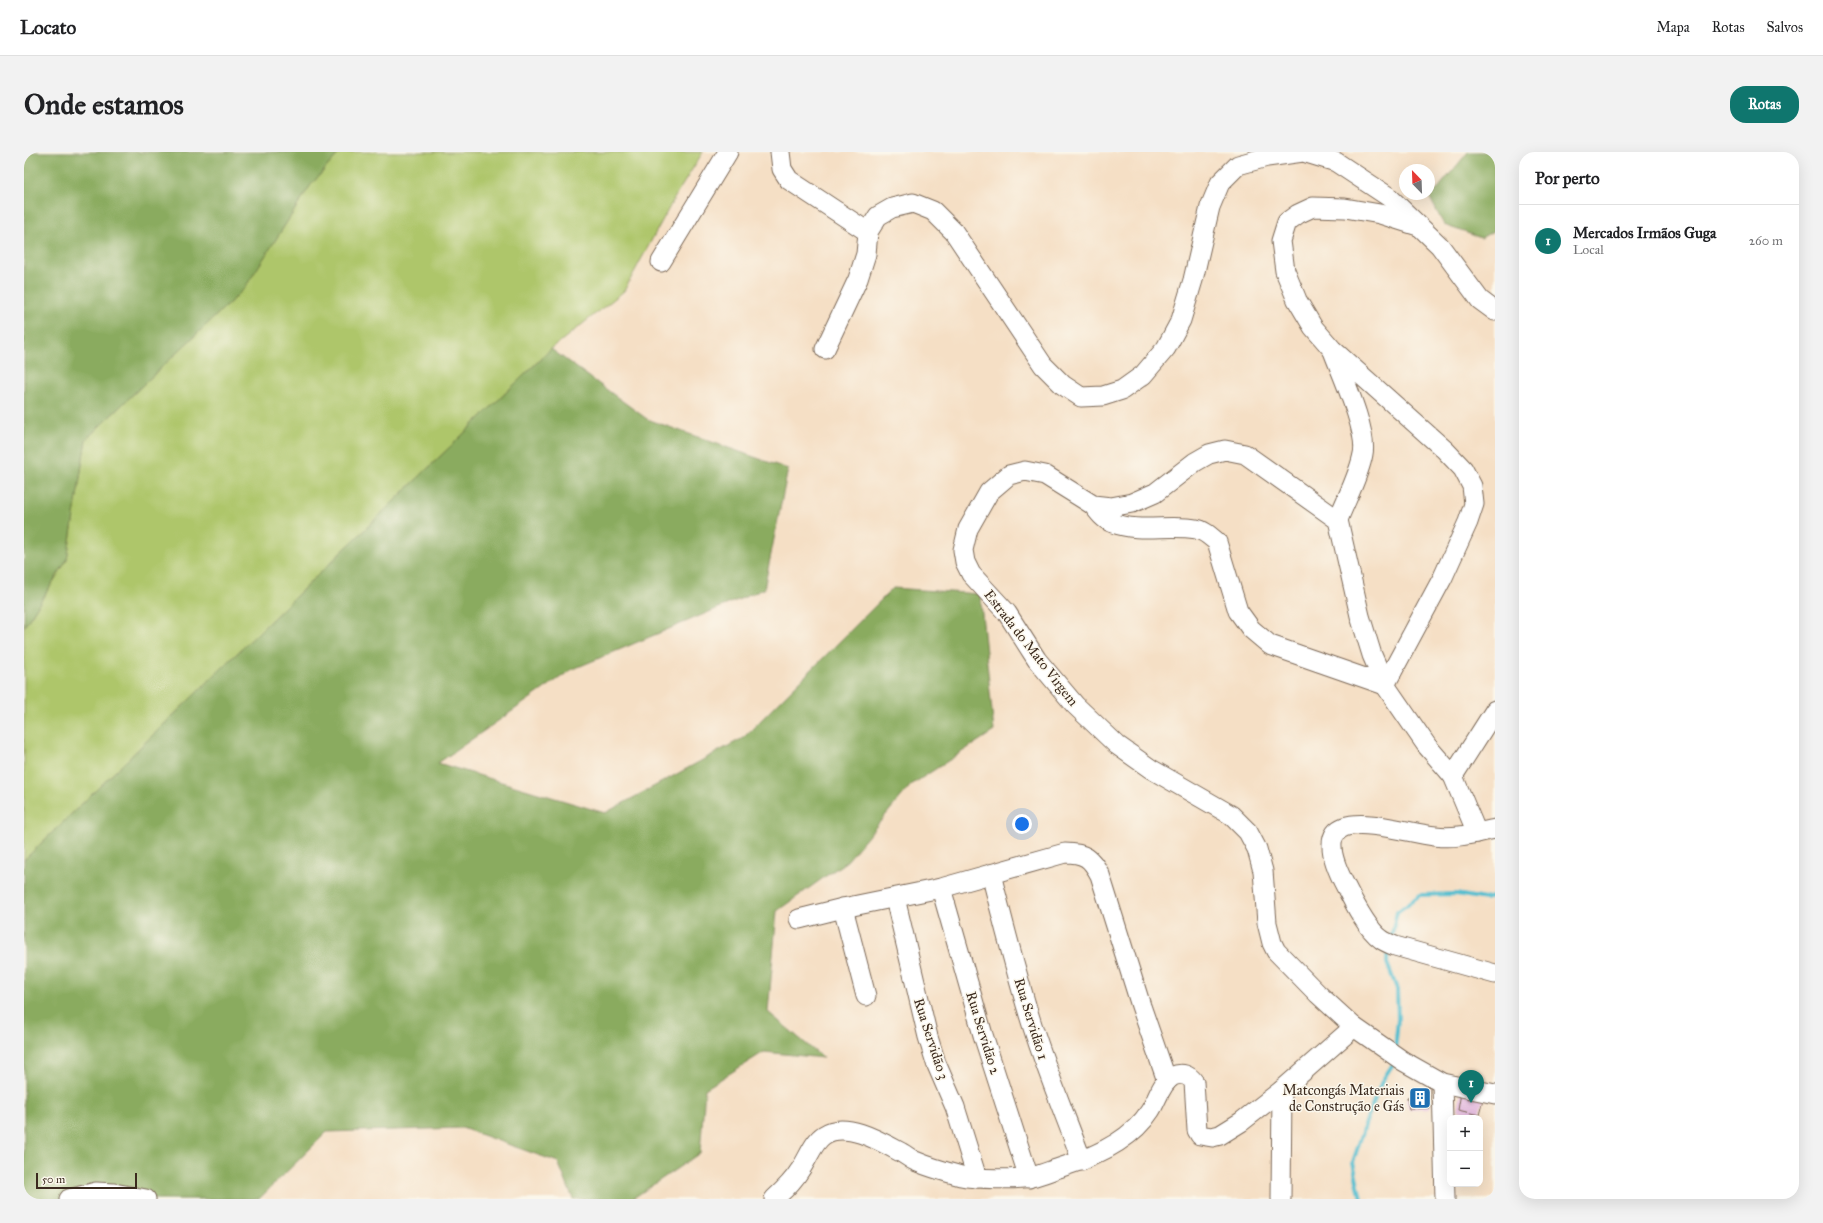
<!DOCTYPE html>
<html lang="pt">
<meta charset="utf-8">
<style>
body{margin:0;font-family:"IM FELL Great Primer",serif;background:#f2f2f2;color:#202124}
.controls{position:absolute;right:12px;bottom:12px;display:grid;overflow:hidden;border-radius:8px;box-shadow:0 4px 16px #0002}
.controls button{width:36px;height:36px;display:grid;place-items:center;padding:0;border:0;border-bottom:1px solid #e0e0e0;background:#fff;color:#202124;font:20px sans-serif}
.compass{position:absolute;left:1375px;top:12px;width:36px;height:36px;border-radius:50%;background:#fff;box-shadow:0 4px 16px #0002;rotate:337deg}
.scale{position:absolute;left:12px;bottom:10px;width:101px;box-sizing:border-box;padding-left:4px;border:2px solid #3b2a1e;border-top:0;font-size:11px;line-height:14px;white-space:nowrap;color:#3b2a1e;-webkit-text-stroke:3px #fbf7ec;paint-order:stroke}
.you{position:absolute;left:998px;top:672px;width:14px;height:14px;margin:-10px;border:3px solid #fff;border-radius:50%;background:#1a73e8;box-shadow:0 0 0 6px #1a73e833}
.badge{display:grid;place-items:center;width:26px;height:26px;border-radius:50%;background:#0f766e;color:#fff;font-size:13px;font-weight:700}
.pin{position:absolute;translate:-50% -33px;filter:drop-shadow(0 1px 2px #0008)}
.pin::after{content:'';position:absolute;top:21px;width:14px;height:12px;background:inherit;clip-path:polygon(0 0,100% 0,50% 100%)}
.list{margin:0;padding:0;list-style:none}
h2{display:flex;justify-content:space-between;align-items:center;height:52px;margin:0;padding:0 16px;font-size:17px}
h2 small{font-size:13px;font-weight:400;color:#757577}
.list li{display:grid;grid-template-columns:26px 1fr auto;gap:12px;align-items:center;box-sizing:border-box;height:72px;padding:0 16px;border-top:1px solid #e0e0e0}
.list b{display:block;font-size:15px;white-space:nowrap}
.list p{margin:0;font-size:13px;white-space:nowrap;color:#757577}
.list em{font-size:13px;font-style:normal;color:#757577}
.map{position:relative;flex:none;width:1471px;height:1047px;overflow:hidden;border-radius:16px}
header{display:flex;align-items:center;gap:24px;box-sizing:border-box;height:56px;padding:0 20px;background:#fff;border-bottom:1px solid #e0e0e0}
header strong{font-size:19px}
nav{display:flex;gap:22px;margin-inline-start:auto;font-size:14px}
.intro{display:flex;align-items:center;justify-content:space-between;box-sizing:border-box;height:96px;padding:0 24px}
h1{margin:0;font-size:28px}
.button{padding:10px 18px;border-radius:16px;background:#0f766e;color:#fff;font-size:14px;font-weight:700}
main{display:flex;gap:24px;padding:0 24px}
aside{flex:1;background:#fff;border-radius:16px;box-shadow:0 4px 16px #0002}
.map>svg:first-child{display:block}
.green{fill:#aec66b;stroke:#747844}
.forest{fill:#8aab5f;stroke:#626a3e}
.lines{fill:none;stroke-linecap:round;stroke-linejoin:round}
.stream{stroke:#53bdcf;stroke-width:4}
.building{fill:#e0b1dc}
.minor-casing{stroke:#7c6958;stroke-width:21}
.minor{stroke:#fff;stroke-width:19}
.labels{text-anchor:middle;dominant-baseline:central;stroke-width:3;stroke-linejoin:round;paint-order:stroke}
.street-label{font-size:14px;fill:#3b2a1e;stroke:#fbf7ec}
.poi-label{font-size:14px;fill:#3b2a1e;stroke:#fbf7ec;text-anchor:end}
</style>
<header>
<strong>Locato</strong>
<nav><a>Mapa</a><a>Rotas</a><a>Salvos</a></nav>
</header>
<div class="intro"><h1>Onde estamos</h1><a class="button">Rotas</a></div>
<main>
<div class="map">
<svg width="1471" height="1047" viewBox="0 0 1471 1047">
<rect width="100%" height="100%" fill="#fbf7ec"/>
<filter id="ink" filterUnits="userSpaceOnUse"><feTurbulence type="fractalNoise" baseFrequency=".025" numOctaves="2"/><feDisplacementMap in="SourceGraphic" scale="8" xChannelSelector="R" yChannelSelector="G"/><feConvolveMatrix kernelMatrix="1 2 1 2 8 2 1 2 1" color-interpolation-filters="sRGB"/></filter>
<filter id="wash" filterUnits="userSpaceOnUse"><feTurbulence type="fractalNoise" baseFrequency=".012" numOctaves="4" result="noise"/><feDisplacementMap in="SourceGraphic" scale="16" xChannelSelector="R" yChannelSelector="G"/><feGaussianBlur stdDeviation="0.9" result="paint"/><feColorMatrix in="noise" values="0 0 0 0 0 0 0 0 0 0 0 0 0 0 0 0 0 1.4 0 .05"/><feComposite in="paint" operator="in"/></filter>
<g filter="url(#wash)">
<rect width="100%" height="100%" fill="#f5dfc5"/>
<!-- green -->
<polygon class="green" points="316,0 679,0 651,45 600,139 527,197 0,708 0,475 43,408 62,287 220,137 286,34"/>
<!-- forest -->
<g class="forest">
<polygon points="0,0 316,0 286,34 220,137 62,287 43,408 0,475"/>
<polygon points="1444,0 1471,0 1471,78 1457,86 1420,73 1406,46"/>
<polygon points="527,197 623,267 764,317 740,437 547,518 414,611 581,661 719,586 869,436 956,442 970,579 887,633 823,709 753,759 744,860 799,906 740,900 681,937 676,1001 608,1047 549,1047 534,1010 438,976 303,980 235,1047 0,1047 0,708"/>
</g>
<g class="lines">
<!-- stream -->
<g class="stream">
<polyline points="1367,786 1373,760 1396,743 1432,742 1461,747 1471,744"/>
<polyline points="1364,796 1363,811 1373,837 1374,867 1371,898"/>
<polyline points="1337,1047 1329,1010 1343,967 1358,929 1369,912 1370,908"/>
</g>
</g>
<g id="blocks">
<!-- building -->
<g class="building">
<polygon points="1406,935 1406,956 1385,957 1383,946 1391,945 1390,937"/>
<polygon points="1437,941 1460,944 1455,963 1434,958"/>
</g>
</g>
</g>
<g filter="url(#ink)">
<use href="#blocks" fill-opacity="0" stroke="#7c6958" stroke-width="1"/>
<g class="lines">
<!-- minor casing -->
<g class="minor-casing">
<g id="minor">
<polyline points="756,0 758,17 765,28 844,80"/>
<polyline points="637,110 704,0"/>
<polyline points="801,197 834,127 842,102 844,80 854,64 868,56 889,51 909,59 930,80 1019,213 1039,233 1057,245 1079,244 1098,238 1119,223 1142,196 1157,168 1169,128 1186,55 1196,31 1214,13 1243,5 1279,0 1312,10 1365,45 1416,94 1456,148 1471,159"/>
<path d="M1309,199C1318,223 1344,280 1339,302C1335,324 1322,347 1314,368"/>
<path d="M1069,353C1074,360 1080,368 1089,371C1115,381 1145,372 1172,377C1180,378 1187,385 1193,390L1214,459L1227,477L1246,493L1361,533L1419,425L1444,370L1450,352L1448,334L1439,317L1421,298L1308,197L1289,175L1273,148L1261,119L1257,89L1263,70L1274,62L1289,55L1321,56L1356,62L1394,74"/>
<polyline points="1429,624 1471,558"/>
<path d="M1471,677C1451,681 1432,687 1411,684C1364,678 1273,643 1322,735C1330,751 1343,777 1357,787C1361,790 1366,792 1371,794L1471,822"/>
<polyline points="1453,681 1429,624 1403,594 1361,533 1348,503 1336,464 1314,368 1221,302 1201,298 1185,302 1171,310 1131,341 1108,351 1087,355 1069,353 1021,323 1001,319 985,323 965,340 944,377 939,398 941,410 947,422 983,461 1013,508 1051,553 1093,593 1127,617 1207,663 1224,680 1233,697 1239,719 1243,771 1248,791 1252,799 1294,842 1330,875 1379,909 1418,931 1471,942"/>
<path d="M967,722C979,769 991,817 1005,863C1020,913 1040,960 1058,1009"/>
<polyline points="917,736 959,883 1005,1026"/>
<polyline points="871,746 904,885 912,911 931,955 953,1026"/>
<polyline points="819,756 842,844"/>
<path d="M775,767L819,756L917,736L1041,701C1061,701 1067,706 1076,723L1117,854L1143,929"/>
<polyline points="1418,931 1421,1047"/>
<polyline points="45,1047 72,1040 90,1041 122,1047"/>
<path d="M750,1047C759,1039 770,1028 776,1018C784,1007 789,990 800,983C821,968 858,990 878,1001C882,1003 886,1007 891,1009C905,1015 922,1020 937,1024C951,1027 993,1028 1007,1025C1017,1023 1028,1018 1038,1015C1070,1005 1107,989 1126,959C1133,949 1137,930 1149,924C1158,920 1165,923 1170,930L1173,978L1176,983L1188,985L1196,983L1217,970L1258,938L1330,875"/>
<polyline points="1257,1047 1258,938"/>
</g>
</g>
<!-- minor -->
<use href="#minor" class="minor"/>
</g>
</g>
<!-- icons -->
<defs>
<g id="building-square" transform="scale(1.15)"><rect x="-9" y="-9" width="18" height="18" rx="4" fill="#1f6fb2" stroke="#fbf7ec"/><path d="M-4-6H4V6H1V3H-1V6H-4ZM-2.5-4.3h1.7v1.8h-1.7ZM.8-4.3h1.7v1.8H.8ZM-2.5-1h1.7V.8h-1.7ZM.8-1h1.7V.8H.8Z" fill="#fff"/></g>
</defs>
<g fill-rule="evenodd">
<use href="#building-square" x="1396" y="946"/>
</g>
<g class="labels">
<!-- street labels -->
<g class="street-label">
<text transform="translate(1007 496) rotate(52)">Estrada do Mato Virgem</text>
<text transform="translate(1007 867) rotate(73)">Rua Servidão 1</text>
<text transform="translate(959 881) rotate(73)">Rua Servidão 2</text>
<text transform="translate(907 887) rotate(72)">Rua Servidão 3</text>
</g>
<!-- poi labels -->
<g class="poi-label">
<text x="1380" y="938">Matcongás Materiais<tspan x="1380" dy="16">de Construção e Gás</tspan></text>
</g>
</g>
</svg>
<div class="controls">
<button>+</button>
<button>−</button>
</div>
<svg class="compass" viewBox="-18 -18 36 36"><path d="M0-13l5 13h-10z" fill="#e53935"/><path d="M0 13l5-13h-10z" fill="#757577"/></svg>
<div class="scale">50 m</div>
<div class="you"></div>
<div class="pin badge" style="left:1447px;top:951px">1</div>
</div>
<aside>
<h2>Por perto<small></small></h2>
<ul class="list">
<li><span class="badge">1</span><div><b>Mercados Irmãos Guga</b><p>Local</p></div><em>260 m</em></li>
</ul>
</aside>
</main>
